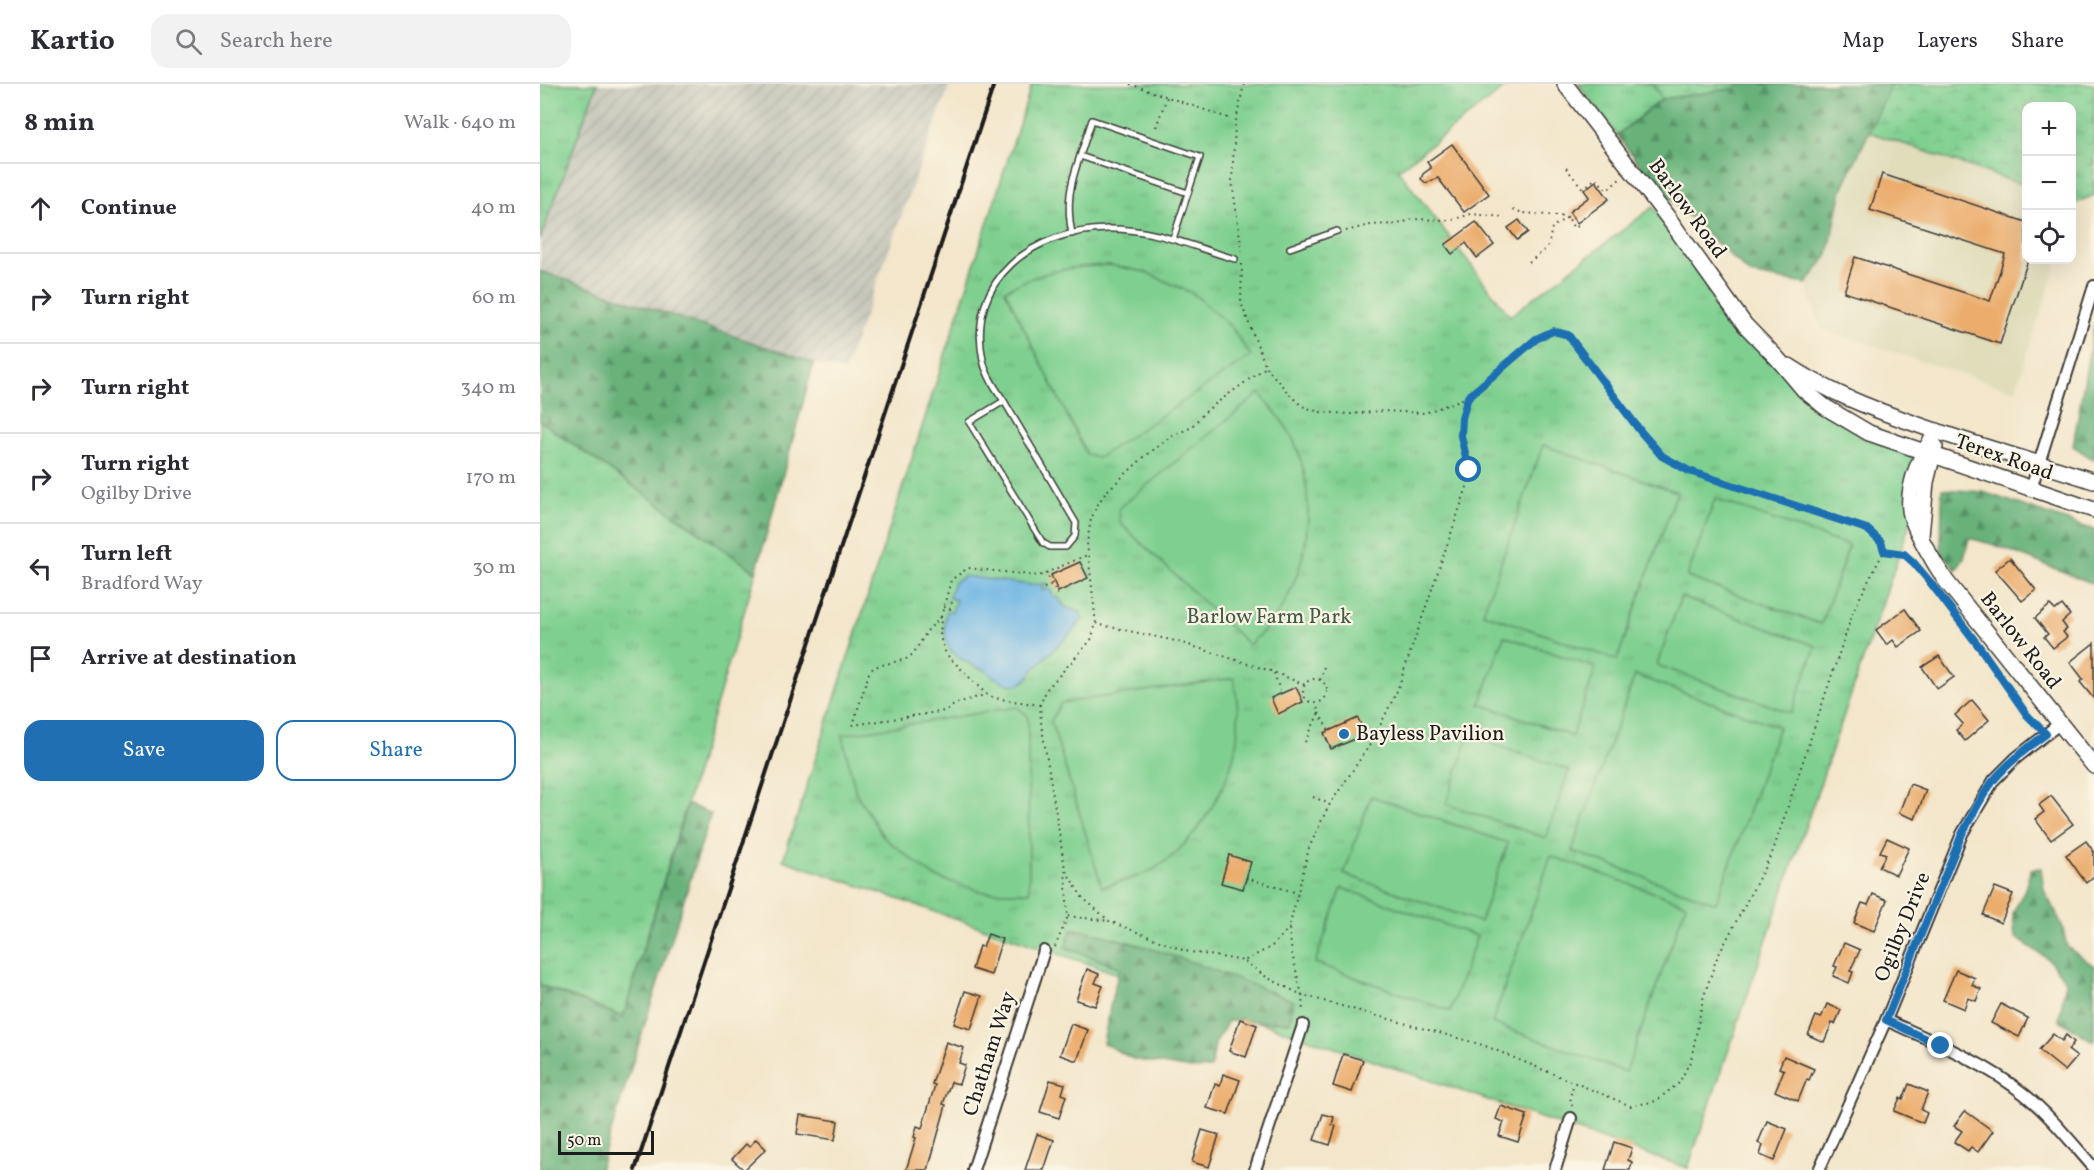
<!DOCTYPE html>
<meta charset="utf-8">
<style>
body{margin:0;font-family:Vollkorn,serif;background:#f2f2f3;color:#2b2b33}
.controls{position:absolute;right:18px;top:18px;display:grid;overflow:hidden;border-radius:12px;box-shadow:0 6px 24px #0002}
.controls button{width:54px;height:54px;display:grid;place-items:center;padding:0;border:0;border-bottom:2px solid #e1e1e2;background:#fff;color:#2b2b33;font:30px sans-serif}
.scale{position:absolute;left:18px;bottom:15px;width:96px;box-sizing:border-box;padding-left:6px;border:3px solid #1c1c1c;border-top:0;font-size:16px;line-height:21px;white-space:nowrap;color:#1c1c1c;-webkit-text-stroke:4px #fcf5e5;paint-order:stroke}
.stop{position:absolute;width:18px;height:18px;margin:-14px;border:4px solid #1f6fb2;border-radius:50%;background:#fff}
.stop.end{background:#1f6fb2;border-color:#fff;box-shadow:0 2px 6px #0008}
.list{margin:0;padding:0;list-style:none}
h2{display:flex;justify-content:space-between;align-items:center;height:78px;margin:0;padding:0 24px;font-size:26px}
h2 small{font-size:20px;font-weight:400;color:#7c7c81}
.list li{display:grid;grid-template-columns:39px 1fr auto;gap:18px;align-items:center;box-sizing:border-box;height:90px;padding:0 24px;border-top:2px solid #e1e1e2}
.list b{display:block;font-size:22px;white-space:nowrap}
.list p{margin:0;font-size:20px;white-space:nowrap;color:#7c7c81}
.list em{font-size:20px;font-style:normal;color:#7c7c81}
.actions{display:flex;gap:12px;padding:18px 24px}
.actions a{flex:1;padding:14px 0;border:2px solid #1f6fb2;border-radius:18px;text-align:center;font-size:21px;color:#1f6fb2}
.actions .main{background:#1f6fb2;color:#fff}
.icon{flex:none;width:33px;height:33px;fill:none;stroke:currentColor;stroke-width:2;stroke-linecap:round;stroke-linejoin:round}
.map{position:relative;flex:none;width:1554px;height:1086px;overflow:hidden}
header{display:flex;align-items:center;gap:36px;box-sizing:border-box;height:84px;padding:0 30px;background:#fff;border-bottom:2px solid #e1e1e2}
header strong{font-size:28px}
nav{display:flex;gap:33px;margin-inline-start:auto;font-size:21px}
.search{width:420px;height:54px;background:#f2f2f3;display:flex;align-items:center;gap:15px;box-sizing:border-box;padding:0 21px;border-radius:18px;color:#7c7c81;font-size:22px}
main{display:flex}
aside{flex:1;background:#fff}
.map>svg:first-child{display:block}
.built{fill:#e0ddbb}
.industrial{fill:url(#industrial-furrows)}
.grass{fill:url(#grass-tufts);stroke:#4e7656;stroke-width:1.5}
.forest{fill:url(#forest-firs);stroke:#42674b;stroke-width:1.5}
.wetland{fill:url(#wetland-marsh);stroke:#4e7656;stroke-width:1.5}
.garden{fill:#7fd090;stroke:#4e7656;stroke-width:1.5}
.water{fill:#6cb5e4;stroke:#446880;stroke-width:1.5}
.building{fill:#ebac6c}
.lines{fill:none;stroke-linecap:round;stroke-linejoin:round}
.lane-casing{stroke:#3c3a36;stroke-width:8}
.street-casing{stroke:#3c3a36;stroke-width:14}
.secondary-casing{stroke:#3c3a36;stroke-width:18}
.path{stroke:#3c3a36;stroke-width:2;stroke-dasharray:1.5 4.5;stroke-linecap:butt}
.lane{stroke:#fff;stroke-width:5}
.street{stroke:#fff;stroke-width:10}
.secondary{stroke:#fff;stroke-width:15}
.rail{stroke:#1c1c1c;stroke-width:4}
.route{stroke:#1f6fb2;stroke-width:8}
.poi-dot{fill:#1f6fb2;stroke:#fcf5e5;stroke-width:2}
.labels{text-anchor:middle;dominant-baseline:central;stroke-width:4.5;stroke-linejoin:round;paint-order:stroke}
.street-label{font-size:21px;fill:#1c1c1c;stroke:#fcf5e5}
.park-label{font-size:21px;fill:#3f5b45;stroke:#fcf5e5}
.poi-label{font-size:21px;fill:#1c1c1c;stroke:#fcf5e5;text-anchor:start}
</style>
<header>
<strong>Kartio</strong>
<div class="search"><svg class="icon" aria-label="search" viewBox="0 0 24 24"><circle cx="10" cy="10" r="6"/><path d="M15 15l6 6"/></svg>Search here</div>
<nav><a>Map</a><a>Layers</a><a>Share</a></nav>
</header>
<main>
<aside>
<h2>8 min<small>Walk · 640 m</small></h2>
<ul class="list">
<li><svg class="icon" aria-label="ahead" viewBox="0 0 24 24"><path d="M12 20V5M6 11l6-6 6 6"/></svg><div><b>Continue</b></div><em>40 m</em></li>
<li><svg class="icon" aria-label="right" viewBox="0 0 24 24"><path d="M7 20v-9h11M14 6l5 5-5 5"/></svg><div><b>Turn right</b></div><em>60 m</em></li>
<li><svg class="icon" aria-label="right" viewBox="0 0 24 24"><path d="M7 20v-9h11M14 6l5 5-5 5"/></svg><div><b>Turn right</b></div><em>340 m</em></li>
<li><svg class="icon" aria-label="right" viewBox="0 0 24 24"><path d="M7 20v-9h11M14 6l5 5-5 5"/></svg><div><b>Turn right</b><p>Ogilby Drive</p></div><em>170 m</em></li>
<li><svg class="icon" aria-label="left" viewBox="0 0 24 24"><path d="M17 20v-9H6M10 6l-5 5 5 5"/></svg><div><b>Turn left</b><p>Bradford Way</p></div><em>30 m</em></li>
<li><svg class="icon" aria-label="arrive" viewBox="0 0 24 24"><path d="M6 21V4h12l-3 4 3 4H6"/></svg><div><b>Arrive at destination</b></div></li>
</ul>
<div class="actions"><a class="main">Save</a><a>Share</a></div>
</aside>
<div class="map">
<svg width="1554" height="1086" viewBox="0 0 1554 1086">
<defs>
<pattern id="industrial-furrows" width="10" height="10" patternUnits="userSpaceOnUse" patternTransform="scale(1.5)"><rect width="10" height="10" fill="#c4c6b9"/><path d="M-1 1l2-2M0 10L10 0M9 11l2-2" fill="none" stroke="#a8aa9e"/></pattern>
<pattern id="grass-tufts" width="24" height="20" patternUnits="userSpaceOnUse" patternTransform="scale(1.5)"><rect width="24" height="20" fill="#7fd090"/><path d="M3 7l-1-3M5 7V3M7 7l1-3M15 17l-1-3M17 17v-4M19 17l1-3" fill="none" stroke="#6db27c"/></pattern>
<pattern id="forest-firs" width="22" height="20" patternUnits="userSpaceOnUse" patternTransform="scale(1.5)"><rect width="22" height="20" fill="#67b27a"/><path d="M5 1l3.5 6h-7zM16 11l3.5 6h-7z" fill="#549063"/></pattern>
<pattern id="wetland-marsh" width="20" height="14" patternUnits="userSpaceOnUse" patternTransform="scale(1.5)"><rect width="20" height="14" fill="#7fd090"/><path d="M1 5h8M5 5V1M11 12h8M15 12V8" fill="none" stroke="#6db27c"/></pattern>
</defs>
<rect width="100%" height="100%" fill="#fcf5e5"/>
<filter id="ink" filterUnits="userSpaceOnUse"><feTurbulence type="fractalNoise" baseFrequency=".0167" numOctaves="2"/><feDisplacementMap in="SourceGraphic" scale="12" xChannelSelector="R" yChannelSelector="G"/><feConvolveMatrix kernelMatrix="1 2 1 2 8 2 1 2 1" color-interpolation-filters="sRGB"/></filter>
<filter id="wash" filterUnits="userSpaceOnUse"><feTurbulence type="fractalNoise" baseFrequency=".008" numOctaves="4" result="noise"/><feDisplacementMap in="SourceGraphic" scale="24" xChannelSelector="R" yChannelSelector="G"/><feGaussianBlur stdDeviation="1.35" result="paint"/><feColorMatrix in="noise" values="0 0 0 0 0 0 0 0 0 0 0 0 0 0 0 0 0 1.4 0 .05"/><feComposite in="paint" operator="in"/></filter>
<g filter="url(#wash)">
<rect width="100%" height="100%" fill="#f3e6ca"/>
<!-- built -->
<polygon class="built" points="1329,48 1486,102 1486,176 1518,176 1475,307 1281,245 1266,200 1288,171 1302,105"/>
<!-- industrial -->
<polygon class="industrial" points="57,0 410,0 304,287 274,279 0,187 0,156"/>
<!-- grass -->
<g class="grass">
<polygon points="0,0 57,0 0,156"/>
<polygon points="492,0 970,0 858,86 970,232 1113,123 1263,310 1383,368 1372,433 1148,1084 243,776"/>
<polygon points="1038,0 1112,0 1122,15 1077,51"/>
<polygon points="0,337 216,488 83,933 0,901"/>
</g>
<!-- forest -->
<g class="forest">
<polygon points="1197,0 1352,0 1302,105 1288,171 1266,200 1210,190 1114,100 1077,51 1122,15 1196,4"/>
<polygon points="0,187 274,279 216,488 0,337"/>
<polygon points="1554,240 1554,376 1533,362"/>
<polygon points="1402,405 1443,408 1554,446 1554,500 1455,461 1429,454 1424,474 1416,486 1401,467"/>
<polygon points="147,720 171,730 59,1086 0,1086 0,901 83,933"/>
<polygon points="1501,784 1504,806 1522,841 1527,863 1554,882 1554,958 1519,936 1526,897 1508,875 1475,853 1473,829 1485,805 1491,785"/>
<path d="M532,844C609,860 681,888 754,917L750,938L688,937L675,960L671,984L651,985L593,975L563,959L572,913L580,884L525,863Z"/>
</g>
<!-- wetland -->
<g class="wetland">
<polygon points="1112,0 1197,0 1196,4 1122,15"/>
<polygon points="1352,0 1554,0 1554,111 1536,119 1532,118 1532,22 1486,22 1486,102 1329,48"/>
</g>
<!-- garden -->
<g class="garden">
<path d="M569,181L605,188L654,210L691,243L711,272L558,374L547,371L465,206C503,187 527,183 569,181Z"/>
<path d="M720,309C729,321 740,333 748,346C780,400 772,485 734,535C727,544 717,553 709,561L580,439L579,424Z"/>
<polygon points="1003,361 1137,408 1077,576 943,529"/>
<polygon points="1175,415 1309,462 1281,540 1147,493"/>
<polygon points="1141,513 1276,562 1251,629 1117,581"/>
<polygon points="964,552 1056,584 1032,652 940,620"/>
<polygon points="1095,591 1239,643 1176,819 1032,767"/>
<path d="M694,594C696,609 699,625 698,640C698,691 658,759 614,785C599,794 578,798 562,803L511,637L521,619Z"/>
<polygon points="477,623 488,632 489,808 444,808 395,793 344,754 316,709 302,651"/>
<polygon points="929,652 1029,686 1006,754 906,720"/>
<polygon points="831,712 968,759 940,838 804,790"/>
<polygon points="1011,772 1146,820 1086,988 952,939"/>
<polygon points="802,804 937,852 910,927 775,879"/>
</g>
<!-- water -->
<path class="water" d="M424,492L491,501L507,499L508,500L501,503L503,507L509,504L514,514L518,513L525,523L540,528L543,535C529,553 511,567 496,583C491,588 487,598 480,600C467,604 452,592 443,584L440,585C408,569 402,564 406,527L412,528L416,516L409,514L414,498Z"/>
<g id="blocks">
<!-- building -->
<g class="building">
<polygon points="912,60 949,110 924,128 898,94 886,99 881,95 883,90 891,84 887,78"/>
<polygon points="1342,90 1486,138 1486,176 1488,176 1460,260 1304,208 1315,173 1450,217 1460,187 1465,170 1330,126"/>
<polygon points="1056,97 1069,115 1037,139 1029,128 1049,113 1044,106"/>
<polygon points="979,136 988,148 977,156 968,144"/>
<polygon points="936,138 954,161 937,174 926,159 912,170 905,161"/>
<polygon points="1470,474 1496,506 1482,517 1455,486"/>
<polygon points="540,478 548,494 518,508 511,491"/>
<polygon points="1510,521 1515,526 1522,521 1530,531 1522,538 1527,545 1523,548 1527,553 1513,564 1504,553 1508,550 1495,534"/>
<polygon points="1365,525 1381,547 1358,563 1353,556 1347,561 1336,546"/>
<polygon points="1554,559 1554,615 1540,598 1543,595 1530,578"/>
<polygon points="1399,572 1414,593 1397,605 1382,583"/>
<polygon points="756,603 763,618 738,630 731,614"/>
<polygon points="1432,616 1449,636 1425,657 1416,646 1423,640 1415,631"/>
<polygon points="818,634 825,651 791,665 784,649"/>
<polygon points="1370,700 1386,706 1375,735 1359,729"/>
<polygon points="1511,712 1533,740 1511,756 1495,735 1504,728 1499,721"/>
<polygon points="1347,754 1369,764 1356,791 1339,783 1346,770 1340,768"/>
<polygon points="1546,757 1554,768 1554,792 1546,799 1526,771"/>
<polygon points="689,771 711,778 703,805 681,799"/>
<polygon points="1455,803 1473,810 1461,839 1443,831"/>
<polygon points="1333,810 1347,816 1334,847 1314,839 1322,819 1328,821"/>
<polygon points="448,850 462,855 451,891 432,885 439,862 443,863"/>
<polygon points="1304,859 1320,866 1310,887 1313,888 1309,899 1293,892 1297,883 1294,882"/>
<polygon points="547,885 559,890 555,899 563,902 555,922 536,916"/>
<polygon points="1416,886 1435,894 1432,901 1441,905 1436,917 1428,914 1424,925 1403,916"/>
<polygon points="425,907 442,912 431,945 414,940"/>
<polygon points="1287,920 1301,926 1295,940 1292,939 1284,958 1268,951 1276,932 1281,934"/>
<polygon points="1461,920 1488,934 1479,953 1451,939"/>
<polygon points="700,935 717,941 706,973 689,967"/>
<polygon points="531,940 548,946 537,977 520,971"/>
<polygon points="1513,950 1522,957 1526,951 1534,958 1528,966 1537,973 1525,987 1499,966"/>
<polygon points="406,958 424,964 419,979 425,981 419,1000 411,998 403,1020 406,1021 388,1086 366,1086 376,1054 374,1053 377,1042 382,1044 395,1001 392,1000"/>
<polygon points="803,970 823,976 812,1008 793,1002"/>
<polygon points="1244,972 1274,985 1269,996 1267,995 1258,1017 1235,1007 1244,986 1239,984"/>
<polygon points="683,990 700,996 688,1030 667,1024 675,1000 680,1002"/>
<polygon points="510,996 525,1000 522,1010 526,1012 519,1034 500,1028"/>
<polygon points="1369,1000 1388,1008 1381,1026 1387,1029 1383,1039 1354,1027 1360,1014 1363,1015"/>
<polygon points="961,1022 987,1031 978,1058 959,1052 964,1038 956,1035"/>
<polygon points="1425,1027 1453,1047 1438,1068 1431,1063 1428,1067 1414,1058 1422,1047 1414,1042"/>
<polygon points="783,1030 794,1033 792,1041 796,1042 790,1061 774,1056"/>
<polygon points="260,1031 298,1037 295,1056 257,1050"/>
<polygon points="1227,1037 1247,1045 1234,1077 1220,1071 1223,1061 1218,1059"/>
<polygon points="662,1046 679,1051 669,1083 652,1078"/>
<polygon points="497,1050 514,1056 504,1086 485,1086"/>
<polygon points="216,1055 226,1065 204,1086 192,1075 206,1060 209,1063"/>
<polygon points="1074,1058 1092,1064 1088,1076 1092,1078 1090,1086 1065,1086"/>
</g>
</g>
</g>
<g filter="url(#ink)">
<use href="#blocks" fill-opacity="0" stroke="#3c3a36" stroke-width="1.5"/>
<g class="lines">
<!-- lane casing -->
<g class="lane-casing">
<g id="lane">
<polygon points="552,36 660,73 648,109 540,72"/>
<path d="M532,150C526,120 530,100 540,72"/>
<polyline points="633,155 648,109"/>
<polyline points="750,164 797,147"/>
<path d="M464,317L429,338L503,459L510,463H526L535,452L536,439L464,317C456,305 446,291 443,276C426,195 493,146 568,145C613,144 653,163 695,175"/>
</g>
</g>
<!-- street casing -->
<g class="street-casing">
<g id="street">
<polyline points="1491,405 1554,202"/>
<path d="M1346,936C1392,957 1444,978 1484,1010C1510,1031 1532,1059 1554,1084"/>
<polyline points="433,1086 504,867"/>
<polyline points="715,1086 763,941"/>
<polyline points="1015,1086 1031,1034"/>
<polyline points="1279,1086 1346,936 1422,750 1454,696 1476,674 1519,640"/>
</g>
</g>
<!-- secondary casing -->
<g class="secondary-casing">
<g id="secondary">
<polyline points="1025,0 1129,135 1205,241 1237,274 1264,306 1285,323 1329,349 1554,426"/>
<path d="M1249,282C1287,307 1327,323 1370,338C1431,360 1493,377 1554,397"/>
<path d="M1397,347C1382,369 1367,398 1370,426C1372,443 1396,482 1406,497L1554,682"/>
<polyline points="1381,452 1386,398 1395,362"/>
</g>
</g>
<!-- path -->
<g class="path">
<polyline points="590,0 688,34"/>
<polyline points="616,43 627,13"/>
<polyline points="1026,84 1044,106"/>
<polyline points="1043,105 1056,94 1067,106 1080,95"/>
<polyline points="973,126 984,129 1028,133 1031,131"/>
<polyline points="806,147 830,141 858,140 873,135 912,136 931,130 963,133"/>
<polyline points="702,168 692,97 695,41 704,0"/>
<polyline points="989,178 1006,165 1009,159 1012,143 1028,133 1033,143 1042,142"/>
<path d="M702,180L701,219L726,283L749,310L762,322L779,328L811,330L843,327L885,329L928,313L996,255L1013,247L1028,251L1101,348L1122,373L1149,387L1327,445L1341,458L1344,467L1314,525L1233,767L1176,876L1163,915L1151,976L1139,999L1116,1017L1091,1022L943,961L762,911L752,870L749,844L769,764L788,723L833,656L857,607L928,400C930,381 923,369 921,352C920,338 924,326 928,313"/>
<polyline points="1345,467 1364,470 1384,491"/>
<polyline points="506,488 518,512"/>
<polyline points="504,504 512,500"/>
<polyline points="404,523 410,525 412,518 407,517"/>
<polyline points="401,533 388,546 373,570 366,575 334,583 329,589 313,641 405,627 417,619 445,611"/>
<polyline points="556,540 636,557 734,588 765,601"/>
<polyline points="1437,560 1487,631 1498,642"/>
<polyline points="734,589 740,607"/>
<circle cx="775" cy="607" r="12"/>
<polyline points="780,596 784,583"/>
<polyline points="500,621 454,614 446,610 406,570 400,553 401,533 411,496 428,484 499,492 547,471"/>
<polyline points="779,629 789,647"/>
<polyline points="765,658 779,629 776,620"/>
<polyline points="773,713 790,720"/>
<polyline points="526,787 542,813 569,837 645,867 704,877 731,863 749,844"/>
<polyline points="706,794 758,809"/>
<polyline points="528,832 569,837"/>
<polyline points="515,863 528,832 525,785 501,638 500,621 507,605 551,556 556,540 547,459 551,435 559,418 567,407 603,374 630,353 650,344 667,326 726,283"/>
<polyline points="705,878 728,894 762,911 763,929"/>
<polyline points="1032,1022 1030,1013 1034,999"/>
</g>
<!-- lane -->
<use href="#lane" class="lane"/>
<!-- street -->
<use href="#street" class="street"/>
<!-- secondary -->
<use href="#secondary" class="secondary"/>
<!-- rail -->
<polyline class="rail" points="95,1086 454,0"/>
</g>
</g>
<g class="lines" filter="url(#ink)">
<!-- route -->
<path class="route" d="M929,386L921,352L922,334L928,313L996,255L1013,247L1028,251L1101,348L1122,372L1149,387L1327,445L1341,458L1344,467L1364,470L1374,479L1390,498L1441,565L1487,631L1506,650C1488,663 1468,679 1453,697C1441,713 1432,732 1422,750L1346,936L1401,962"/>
</g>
<!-- markers -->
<circle class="poi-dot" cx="804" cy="650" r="6"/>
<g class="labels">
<!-- street labels -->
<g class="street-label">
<text transform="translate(1147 125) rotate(54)">Barlow Road</text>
<text transform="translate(1464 374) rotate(19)">Terex Road</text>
<text transform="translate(1480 557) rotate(52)">Barlow Road</text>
<text transform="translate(1363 843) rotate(-68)">Ogilby Drive</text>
<text transform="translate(450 970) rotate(-72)">Chatham Way</text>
</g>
<!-- park labels -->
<g class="park-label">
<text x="729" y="533">Barlow Farm Park</text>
</g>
<!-- poi labels -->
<g class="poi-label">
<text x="816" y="650">Bayless Pavilion</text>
</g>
</g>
</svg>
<div class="controls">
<button>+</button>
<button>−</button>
<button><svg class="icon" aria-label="locate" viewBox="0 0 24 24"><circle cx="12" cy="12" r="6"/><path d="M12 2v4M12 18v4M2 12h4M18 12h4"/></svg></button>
</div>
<div class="scale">50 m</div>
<div class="stop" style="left:929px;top:386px"></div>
<div class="stop end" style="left:1401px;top:962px"></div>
</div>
</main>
